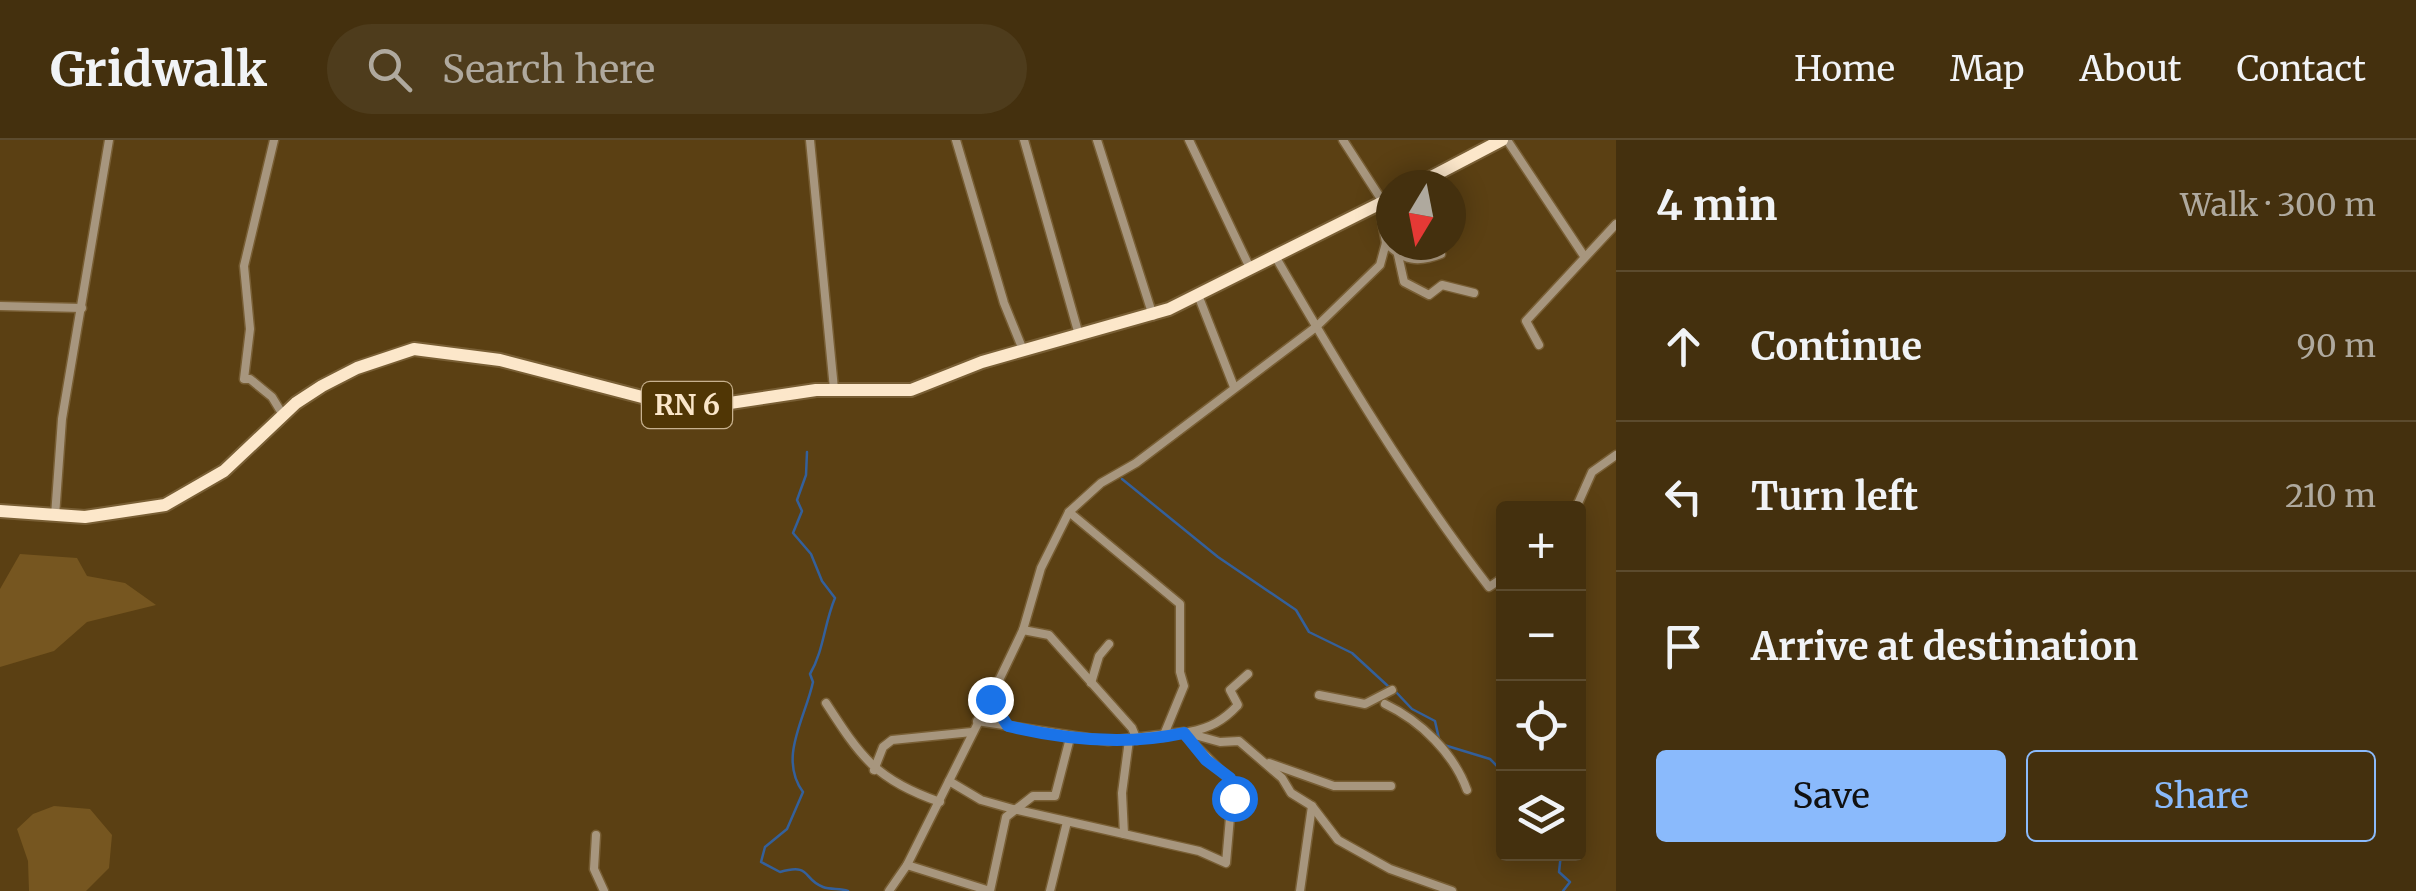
<!DOCTYPE html>
<meta charset="utf-8">
<style>
body{margin:0;font-family:Merriweather,serif;background:#4e3c1c;color:#f1f3f6}
.controls{position:absolute;right:30px;bottom:30px;display:grid;overflow:hidden;border-radius:10px;box-shadow:0 5px 25px #0003}
.controls button{width:90px;height:90px;display:grid;place-items:center;padding:0;border:0;border-bottom:2px solid #5c4b2e;background:#44300e;color:#f1f3f6;font:50px sans-serif}
.compass{position:absolute;left:1376px;top:30px;width:90px;height:90px;border-radius:50%;background:#44300e;box-shadow:0 5px 25px #0003;rotate:190deg}
.stop{position:absolute;width:30px;height:30px;margin:-22px;border:8px solid #1a73e8;border-radius:50%;background:#fff}
.stop.end{background:#1a73e8;border-color:#fff;box-shadow:0 2px 10px #0008}
.list{margin:0;padding:0;list-style:none}
h2{display:flex;justify-content:space-between;align-items:center;height:130px;margin:0;padding:0 40px;font-size:42px}
h2 small{font-size:32px;font-weight:400;color:#afa99e}
.list li{display:grid;grid-template-columns:65px 1fr auto;gap:30px;align-items:center;box-sizing:border-box;height:150px;padding:0 40px;border-top:2px solid #5c4b2e}
.list b{display:block;font-size:38px;white-space:nowrap}
.list em{font-size:32px;font-style:normal;color:#afa99e}
.actions{display:flex;gap:20px;padding:30px 40px}
.actions a{flex:1;padding:22px 0;border:2px solid #8abafc;border-radius:10px;text-align:center;font-size:35px;color:#8abafc}
.actions .main{background:#8abafc;color:#111}
.icon{flex:none;width:55px;height:55px;fill:none;stroke:currentColor;stroke-width:2;stroke-linecap:round;stroke-linejoin:round}
.map{position:relative;flex:none;width:1616px;height:751px;overflow:hidden}
header{display:flex;align-items:center;gap:60px;box-sizing:border-box;height:140px;padding:0 50px;background:#44300e;border-bottom:2px solid #5c4b2e}
header strong{font-size:48px}
nav{display:flex;gap:55px;margin-inline-start:auto;font-size:35px}
.search{width:700px;height:90px;background:#4e3c1c;display:flex;align-items:center;gap:25px;box-sizing:border-box;padding:0 35px;border-radius:55px;color:#afa99e;font-size:38px}
main{display:flex}
aside{flex:1;background:#44300e}
.map>svg:first-child{display:block}
.green{fill:#765620}
.lines{fill:none;stroke-linecap:round;stroke-linejoin:round}
.stream{stroke:#34609b;stroke-width:2.5}
.street-casing{stroke:#785e34;stroke-width:11}
.primary-casing{stroke:#785e34;stroke-width:16}
.street{stroke:#a7967e;stroke-width:8}
.primary{stroke:#fce7ca;stroke-width:12}
.route{stroke:#1a73e8;stroke-width:12}
.labels{text-anchor:middle;dominant-baseline:central;stroke-width:10;stroke-linejoin:round;paint-order:stroke}
.shield{fill:#503605;stroke:#c7b18e;stroke-width:2.5}
.shield-label{font-size:28px;font-weight:bold;fill:#fae6c9}
</style>
<header>
<strong>Gridwalk</strong>
<div class="search"><svg class="icon" aria-label="search" viewBox="0 0 24 24"><circle cx="10" cy="10" r="6"/><path d="M15 15l6 6"/></svg>Search here</div>
<nav><a>Home</a><a>Map</a><a>About</a><a>Contact</a></nav>
</header>
<main>
<div class="map">
<svg width="1616" height="751" viewBox="0 0 1616 751">
<rect width="100%" height="100%" fill="#5b4013"/>
<!-- green -->
<g class="green">
<polygon points="20,414 77,418 87,436 125,443 156,465 87,482 54,511 0,527 0,449"/>
<polygon points="54,666 90,669 112,695 109,728 86,751 29,751 28,721 17,689 33,674"/>
</g>
<g class="lines">
<!-- stream -->
<g class="stream">
<path d="M807,312L806,335L797,360L802,371L793,393L811,414L822,441L835,458C824,484 824,510 810,534L813,542C805,579 778,618 803,652L787,689L765,707L761,722L780,732C812,723 802,739 823,747C831,750 840,748 848,751"/>
<polyline points="1122,339 1218,417 1296,470 1309,492 1352,513 1389,547"/>
<polyline points="1395,551 1412,569 1435,581 1439,599"/>
<polyline points="1444,605 1490,619 1497,626 1504,660"/>
<polyline points="1561,714 1559,732 1570,742 1563,751"/>
</g>
<!-- street casing -->
<g class="street-casing">
<g id="street">
<polyline points="274,0 244,126 250,189 244,239 250,239 272,257 283,275"/>
<polyline points="810,0 834,249"/>
<polyline points="956,0 1004,163 1023,210"/>
<polyline points="1024,0 1079,195"/>
<polyline points="1097,0 1153,176"/>
<polyline points="1189,0 1250,128"/>
<polyline points="1343,0 1383,62"/>
<polyline points="1507,0 1584,116"/>
<path d="M1386,103C1404,121 1418,123 1441,114"/>
<polyline points="1398,115 1404,142 1429,155 1442,145 1474,153"/>
<path d="M1275,116C1341,230 1409,343 1489,447L1504,437"/>
<polyline points="1198,155 1234,247"/>
<polyline points="0,166 82,168"/>
<polyline points="1539,205 1526,181 1616,84"/>
<polyline points="1576,368 1592,332 1616,315"/>
<polyline points="1069,372 1180,464 1180,532 1184,546 1163,597"/>
<polyline points="55,376 62,279 109,0"/>
<polyline points="1023,490 1049,495 1132,588 1137,600"/>
<polyline points="1091,543 1099,516 1109,504"/>
<polyline points="1319,555 1365,564 1392,550"/>
<polyline points="990,559 1008,586"/>
<path d="M826,563C861,617 876,640 940,662"/>
<path d="M1385,564C1421,581 1454,614 1467,650"/>
<polyline points="977,581 1108,601 1184,592 1220,602 1239,601 1282,638 1291,653 1312,666 1338,700 1390,729 1452,751"/>
<path d="M1189,592C1210,588 1223,581 1238,565L1230,550L1248,534"/>
<polyline points="1269,623 1334,646 1391,646"/>
<polyline points="874,630 883,607 892,600 972,592"/>
<polyline points="949,641 981,660 1013,669 1199,711 1226,723 1233,643 1184,594"/>
<polyline points="1124,694 1122,653 1129,600"/>
<polyline points="596,695 594,729 604,751"/>
<polyline points="907,725 990,751 1006,677 1033,656 1055,656 1070,598"/>
<polyline points="889,751 907,725 990,559 1023,490 1041,428 1069,372 1101,343 1136,323 1316,187 1380,125 1386,103 1382,81"/>
<polyline points="1050,751 1067,682"/>
<polyline points="1300,751 1312,666"/>
</g>
</g>
<!-- primary casing -->
<g class="primary-casing">
<g id="primary">
<polyline points="1416,45 1502,0"/>
<polyline points="0,371 85,377 165,365 224,331 296,263 322,246 357,228 414,209 500,220 669,264 730,263 816,250 911,250 982,222 1169,169 1391,58"/>
</g>
</g>
<!-- street -->
<use href="#street" class="street"/>
<!-- primary -->
<use href="#primary" class="primary"/>
</g>
<g class="lines">
<!-- route -->
<path class="route" d="M990,559L1008,586C1066,600 1125,606 1184,593L1206,620L1230,638L1234,658"/>
</g>
<g class="labels">
<!-- shield labels -->
<rect class="shield" x="642" y="242" width="90" height="46" rx="8"/>
<g class="shield-label">
<text x="687" y="265">RN 6</text>
</g>
</g>
</svg>
<div class="controls">
<button>+</button>
<button>−</button>
<button><svg class="icon" aria-label="locate" viewBox="0 0 24 24"><circle cx="12" cy="12" r="6"/><path d="M12 2v4M12 18v4M2 12h4M18 12h4"/></svg></button>
<button><svg class="icon" aria-label="layers" viewBox="0 0 24 24"><path d="M12 4l9 5-9 5-9-5zM3 14l9 5 9-5"/></svg></button>
</div>
<svg class="compass" viewBox="-18 -18 36 36"><path d="M0-13l5 13h-10z" fill="#e53935"/><path d="M0 13l5-13h-10z" fill="#afa99e"/></svg>
<div class="stop" style="left:1234px;top:658px"></div>
<div class="stop end" style="left:990px;top:559px"></div>
</div>
<aside>
<h2>4 min<small>Walk · 300 m</small></h2>
<ul class="list">
<li><svg class="icon" aria-label="ahead" viewBox="0 0 24 24"><path d="M12 20V5M6 11l6-6 6 6"/></svg><div><b>Continue</b></div><em>90 m</em></li>
<li><svg class="icon" aria-label="left" viewBox="0 0 24 24"><path d="M17 20v-9H6M10 6l-5 5 5 5"/></svg><div><b>Turn left</b></div><em>210 m</em></li>
<li><svg class="icon" aria-label="arrive" viewBox="0 0 24 24"><path d="M6 21V4h12l-3 4 3 4H6"/></svg><div><b>Arrive at destination</b></div></li>
</ul>
<div class="actions"><a class="main">Save</a><a>Share</a></div>
</aside>
</main>
